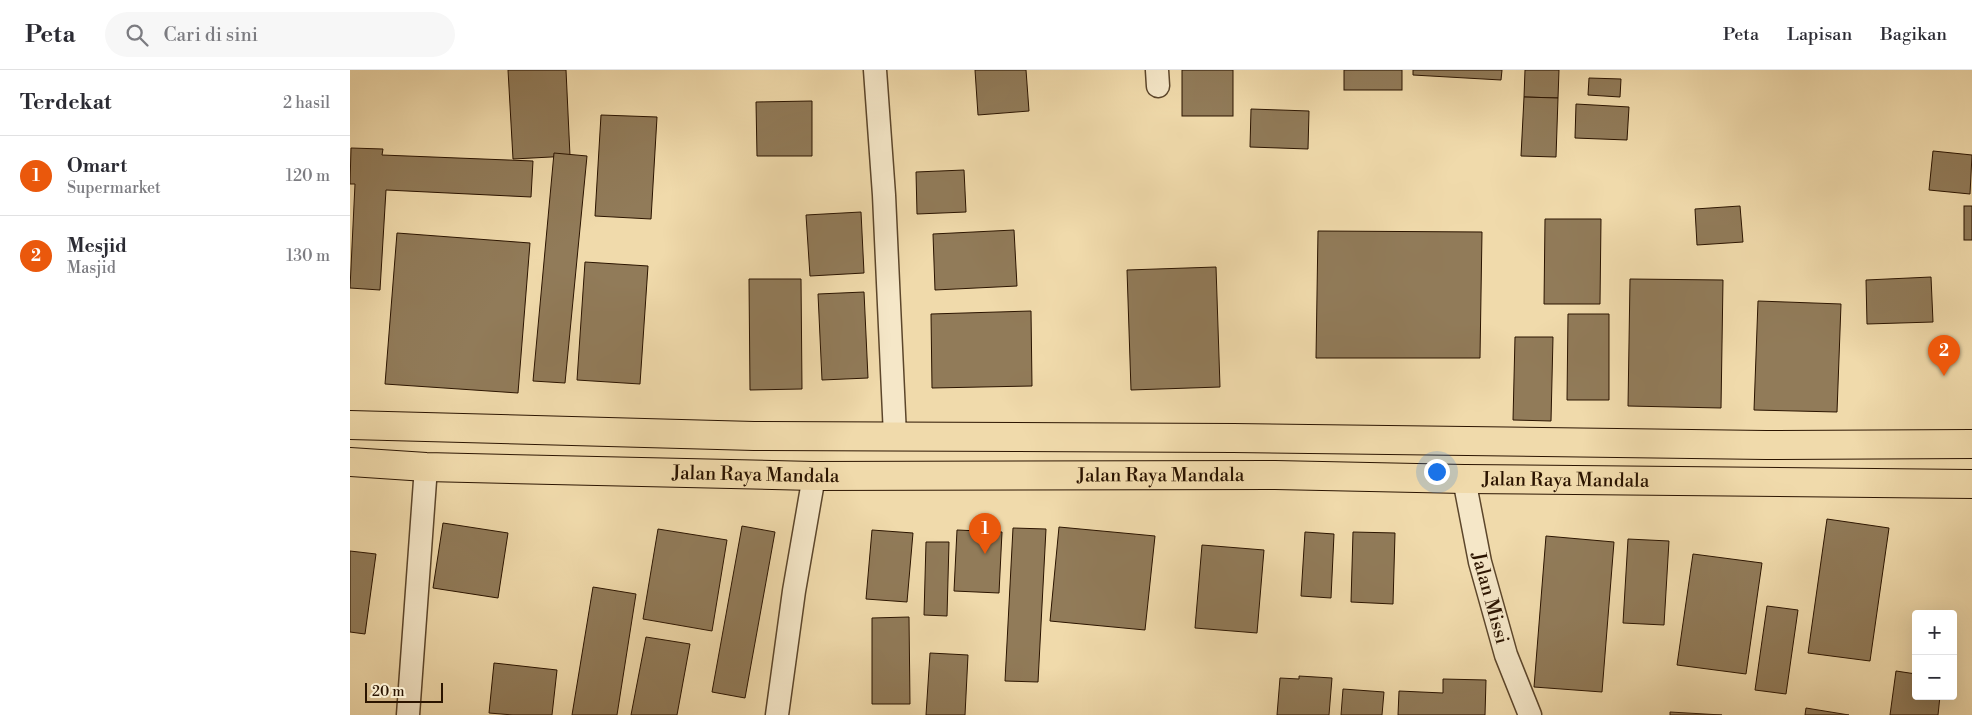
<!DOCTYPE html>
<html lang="id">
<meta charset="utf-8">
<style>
body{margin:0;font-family:"Libre Bodoni",serif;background:#f7f7f7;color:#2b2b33}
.controls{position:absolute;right:15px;bottom:15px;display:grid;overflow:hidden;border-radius:5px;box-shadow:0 5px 20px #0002}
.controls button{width:45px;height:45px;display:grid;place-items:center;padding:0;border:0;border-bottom:1px solid #e1e1e2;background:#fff;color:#2b2b33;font:25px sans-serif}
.scale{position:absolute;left:15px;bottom:12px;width:78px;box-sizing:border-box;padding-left:5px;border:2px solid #2b1400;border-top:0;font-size:14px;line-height:18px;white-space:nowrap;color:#2b1400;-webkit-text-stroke:4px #f5e7c8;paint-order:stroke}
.you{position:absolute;left:1086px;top:401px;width:18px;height:18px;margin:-12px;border:4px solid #fff;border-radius:50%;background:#1a73e8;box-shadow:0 0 0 8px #1a73e833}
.badge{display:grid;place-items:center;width:32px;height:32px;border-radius:50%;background:#ea580c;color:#fff;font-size:16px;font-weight:700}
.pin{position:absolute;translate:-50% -41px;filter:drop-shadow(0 1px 2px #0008)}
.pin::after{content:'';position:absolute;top:26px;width:18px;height:15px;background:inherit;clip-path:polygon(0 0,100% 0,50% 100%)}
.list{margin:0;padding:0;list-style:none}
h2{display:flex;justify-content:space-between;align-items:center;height:65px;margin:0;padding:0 20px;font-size:21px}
h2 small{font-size:16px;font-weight:400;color:#7c7c81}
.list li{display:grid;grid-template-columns:32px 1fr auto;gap:15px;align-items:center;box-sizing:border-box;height:80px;padding:0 20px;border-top:1px solid #e1e1e2}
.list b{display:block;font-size:19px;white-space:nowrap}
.list p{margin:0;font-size:16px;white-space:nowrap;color:#7c7c81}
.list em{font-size:16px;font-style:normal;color:#7c7c81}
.icon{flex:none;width:28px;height:28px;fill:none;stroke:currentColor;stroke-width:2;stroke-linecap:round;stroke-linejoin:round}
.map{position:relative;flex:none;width:1622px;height:645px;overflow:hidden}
header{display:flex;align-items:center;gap:30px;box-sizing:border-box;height:70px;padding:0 25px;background:#fff;border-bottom:1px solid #e1e1e2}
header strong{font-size:24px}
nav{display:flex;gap:28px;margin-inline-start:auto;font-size:18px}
.search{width:350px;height:45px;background:#f7f7f7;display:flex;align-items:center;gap:12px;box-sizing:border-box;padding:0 18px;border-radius:28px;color:#7c7c81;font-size:19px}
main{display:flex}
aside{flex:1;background:#fff}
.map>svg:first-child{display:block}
.building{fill:#917b59;stroke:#2b1400}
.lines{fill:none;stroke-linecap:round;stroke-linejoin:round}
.street-casing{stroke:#5c462b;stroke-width:25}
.highway-casing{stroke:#2b1400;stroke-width:30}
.street{stroke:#f5e7c8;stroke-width:22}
.highway{stroke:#f0daab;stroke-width:28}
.labels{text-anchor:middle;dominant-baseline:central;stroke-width:5;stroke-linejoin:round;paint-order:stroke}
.street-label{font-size:19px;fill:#2b1400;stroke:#f5e7c8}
</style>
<header>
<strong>Peta</strong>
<div class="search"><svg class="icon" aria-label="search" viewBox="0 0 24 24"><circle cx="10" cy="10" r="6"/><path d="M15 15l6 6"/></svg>Cari di sini</div>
<nav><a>Peta</a><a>Lapisan</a><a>Bagikan</a></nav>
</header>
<main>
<aside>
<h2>Terdekat<small>2 hasil</small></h2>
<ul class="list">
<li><span class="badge">1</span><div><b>Omart</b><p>Supermarket</p></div><em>120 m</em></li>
<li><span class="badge">2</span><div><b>Mesjid</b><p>Masjid</p></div><em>130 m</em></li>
</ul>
</aside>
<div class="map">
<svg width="1622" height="645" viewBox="0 0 1622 645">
<rect width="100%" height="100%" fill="#f0daab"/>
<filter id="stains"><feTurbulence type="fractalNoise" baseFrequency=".004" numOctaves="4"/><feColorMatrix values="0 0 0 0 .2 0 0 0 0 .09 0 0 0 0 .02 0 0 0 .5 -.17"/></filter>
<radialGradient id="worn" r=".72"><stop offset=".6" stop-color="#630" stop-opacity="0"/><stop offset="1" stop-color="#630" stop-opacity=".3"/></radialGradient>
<!-- building -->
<g class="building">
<polygon points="158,0 216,0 220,86 163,89"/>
<polygon points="625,0 676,0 679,41 628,45"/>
<rect x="832" y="0" width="51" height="46"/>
<rect x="994" y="0" width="58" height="20"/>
<polygon points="1063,0 1152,0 1151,10 1063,5"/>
<polygon points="1175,0 1209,0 1208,28 1174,27"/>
<polygon points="1239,8 1271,9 1270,27 1238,25"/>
<polygon points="1174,27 1208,28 1206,87 1171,86"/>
<polygon points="462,31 462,86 407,86 406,32"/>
<polygon points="1226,34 1279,37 1277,70 1225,68"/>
<polygon points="901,39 959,41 958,79 900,77"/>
<polygon points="251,45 307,47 301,149 245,146"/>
<polygon points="1,78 33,79 32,85 183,91 181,127 36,120 30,220 0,218 5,114 0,114"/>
<polygon points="1583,81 1622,85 1620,124 1579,120"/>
<polygon points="204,83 237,86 215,313 183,311"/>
<polygon points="614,100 616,142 567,144 566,102"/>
<polygon points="1390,136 1393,172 1347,175 1345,139"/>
<rect x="1614" y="136" width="8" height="34"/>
<polygon points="511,142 514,203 460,206 456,145"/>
<polygon points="1195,149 1251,149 1250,234 1194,234"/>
<polygon points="664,160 667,216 585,220 583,164"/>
<polygon points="968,161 1132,162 1130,288 966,288"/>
<polygon points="47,163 180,173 168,323 35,314"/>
<polygon points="235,192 298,196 290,314 227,310"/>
<polygon points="866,197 870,317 781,320 777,200"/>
<polygon points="1581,207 1583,252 1517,254 1516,210"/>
<polygon points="399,209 451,209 452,319 400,320"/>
<polygon points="1280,209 1373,210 1371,338 1278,336"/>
<polygon points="514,222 518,308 472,310 468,224"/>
<polygon points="1408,231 1491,234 1487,342 1404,340"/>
<polygon points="681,241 682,316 582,318 581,244"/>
<polygon points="1218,244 1259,244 1259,330 1217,330"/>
<polygon points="1165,267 1203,267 1201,351 1163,350"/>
<polygon points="1477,449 1539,458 1520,591 1458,583"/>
<polygon points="93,453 158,463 148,528 83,518"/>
<polygon points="392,456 425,462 395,628 362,622"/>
<polygon points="709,457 805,466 795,560 700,551"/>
<polygon points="663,458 696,459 688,612 655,611"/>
<polygon points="308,459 377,470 362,561 293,549"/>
<polygon points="522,460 563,463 557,532 516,529"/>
<polygon points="607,460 652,462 649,523 604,521"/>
<polygon points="955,462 984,464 981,528 951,526"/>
<polygon points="1003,462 1045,463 1043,534 1001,532"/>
<polygon points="1196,466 1264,472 1252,622 1184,617"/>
<polygon points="1278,469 1319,471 1314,555 1273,553"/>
<polygon points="576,472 599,472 597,546 574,545"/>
<polygon points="852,475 914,480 907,563 845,558"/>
<polygon points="0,481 26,484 15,564 0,562"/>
<polygon points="1343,484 1412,493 1396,604 1327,595"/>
<polygon points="243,517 286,524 267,645 222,645"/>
<polygon points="1417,536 1448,540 1436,624 1405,620"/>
<polygon points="559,547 560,634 522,634 522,548"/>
<polygon points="296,567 340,574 327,645 281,645"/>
<polygon points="580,583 618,585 615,645 576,645"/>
<polygon points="144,593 207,600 202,645 163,645 139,643"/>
<polygon points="1546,601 1566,604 1566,626 1590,626 1588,645 1540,645"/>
<polygon points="949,606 982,608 979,645 927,645 930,608 949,609"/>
<polygon points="1093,609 1136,610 1135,645 1048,645 1049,621 1093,623"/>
<polygon points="993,619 1034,622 1032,645 991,645"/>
<polygon points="1456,638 1499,645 1455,645"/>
<polygon points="1320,642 1372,645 1320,645"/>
</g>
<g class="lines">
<!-- street casing -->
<g class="street-casing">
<g id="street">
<polyline points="525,0 534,125 545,366"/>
<polyline points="807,0 808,16"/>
<path id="s1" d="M1114,409L1130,492L1156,585L1180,645"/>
<polyline points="58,645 76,397"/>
<polyline points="427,645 444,521 464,406"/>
</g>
</g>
<!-- highway casing -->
<g class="highway-casing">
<g id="highway">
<polyline points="0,355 404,366 883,368 1416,375 1622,374"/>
<path id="s2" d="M0,392L76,397L464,406L925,405L1114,409L1622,414"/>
</g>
</g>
<!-- street -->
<use href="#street" class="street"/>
<!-- highway -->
<use href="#highway" class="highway"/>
</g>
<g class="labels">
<!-- street labels -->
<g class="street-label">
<text stroke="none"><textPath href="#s2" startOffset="406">Jalan Raya Mandala</textPath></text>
<text stroke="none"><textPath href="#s2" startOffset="811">Jalan Raya Mandala</textPath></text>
<text stroke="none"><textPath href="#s2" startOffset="1216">Jalan Raya Mandala</textPath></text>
<text stroke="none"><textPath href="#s1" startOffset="122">Jalan Missi</textPath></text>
</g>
</g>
<rect width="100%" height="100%" filter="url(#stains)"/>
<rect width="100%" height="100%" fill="url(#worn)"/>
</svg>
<div class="controls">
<button>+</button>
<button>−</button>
</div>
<div class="scale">20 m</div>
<div class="you"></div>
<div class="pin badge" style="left:635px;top:484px">1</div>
<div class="pin badge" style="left:1594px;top:306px">2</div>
</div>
</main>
